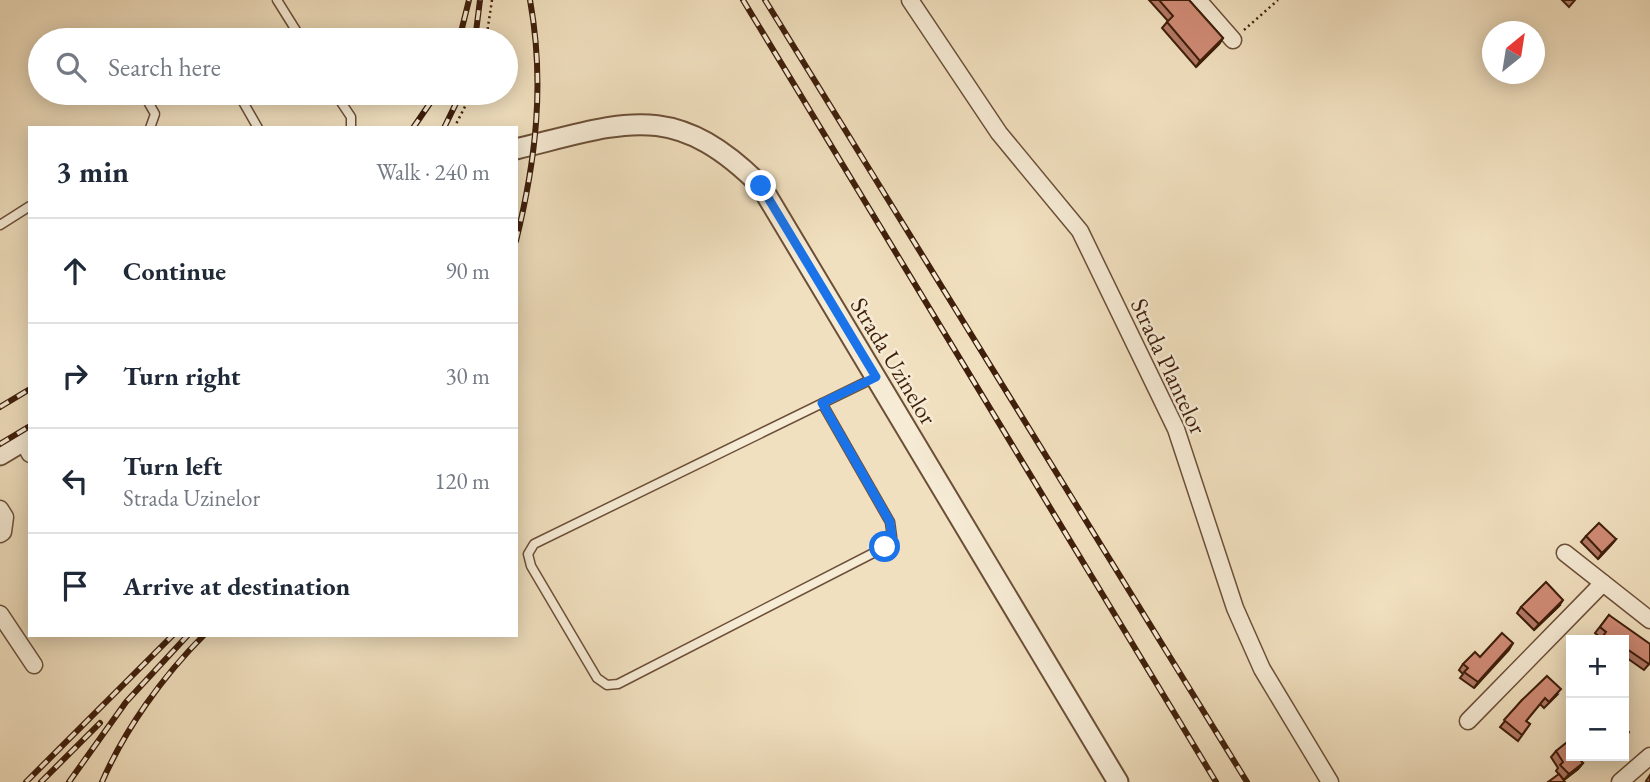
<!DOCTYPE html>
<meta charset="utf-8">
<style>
body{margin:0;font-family:"EB Garamond",serif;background:#f2f2f3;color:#1f2937}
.controls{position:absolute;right:21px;bottom:21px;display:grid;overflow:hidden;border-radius:0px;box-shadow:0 4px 18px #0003}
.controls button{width:63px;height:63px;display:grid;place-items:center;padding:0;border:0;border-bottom:2px solid #e0e1e3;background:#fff;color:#1f2937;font:35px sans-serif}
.compass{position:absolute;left:1482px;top:21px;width:63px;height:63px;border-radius:50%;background:#fff;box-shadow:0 4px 18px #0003;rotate:30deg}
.stop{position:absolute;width:21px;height:21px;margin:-16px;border:5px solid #1a73e8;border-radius:50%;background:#fff}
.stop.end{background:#1a73e8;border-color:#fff;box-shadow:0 2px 7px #0008}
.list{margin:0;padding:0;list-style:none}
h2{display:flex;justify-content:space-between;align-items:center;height:91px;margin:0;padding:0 28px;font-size:30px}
h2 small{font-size:23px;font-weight:400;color:#747a83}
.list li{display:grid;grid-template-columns:46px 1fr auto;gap:21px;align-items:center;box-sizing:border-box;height:105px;padding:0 28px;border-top:2px solid #e0e1e3}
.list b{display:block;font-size:26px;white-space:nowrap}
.list p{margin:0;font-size:23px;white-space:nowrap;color:#747a83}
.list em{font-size:23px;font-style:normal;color:#747a83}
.icon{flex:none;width:38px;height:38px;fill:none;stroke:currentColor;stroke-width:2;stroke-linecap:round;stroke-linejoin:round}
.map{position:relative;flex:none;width:1650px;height:782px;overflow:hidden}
.search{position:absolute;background:#fff;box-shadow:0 4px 18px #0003;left:28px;top:28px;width:490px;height:77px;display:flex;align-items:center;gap:18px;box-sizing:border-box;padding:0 24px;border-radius:38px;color:#747a83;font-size:26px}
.panel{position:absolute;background:#fff;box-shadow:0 4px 18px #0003;left:28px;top:126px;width:490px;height:511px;border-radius:0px}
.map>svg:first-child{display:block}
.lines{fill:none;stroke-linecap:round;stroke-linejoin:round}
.service-casing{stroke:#6c4f38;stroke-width:11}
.minor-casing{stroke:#6c4f38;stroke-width:19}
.tertiary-casing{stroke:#6c4f38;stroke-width:23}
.path{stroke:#3f1f0b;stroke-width:2.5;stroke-dasharray:2 3.5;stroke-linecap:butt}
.service{stroke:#f6ebd5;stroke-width:8}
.minor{stroke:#f6ebd5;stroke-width:16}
.tertiary{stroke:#f6ebd5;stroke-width:19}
.rail-casing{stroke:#3f1f0b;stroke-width:6}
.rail{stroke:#f6ebd5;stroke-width:3.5;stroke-dasharray:10;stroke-linecap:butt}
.wall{fill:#b37865;stroke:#3f1f0b;stroke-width:2}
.shaded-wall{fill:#926153;stroke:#3f1f0b;stroke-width:2}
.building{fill:#d08b76;stroke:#3f1f0b;stroke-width:2}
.route{stroke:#1a73e8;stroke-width:9}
.labels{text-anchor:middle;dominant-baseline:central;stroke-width:5;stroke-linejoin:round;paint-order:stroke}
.street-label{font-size:24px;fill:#3f1f0b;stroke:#f6ebd5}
</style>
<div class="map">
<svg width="1650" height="782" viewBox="0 0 1650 782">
<rect width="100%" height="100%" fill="#f1e0bf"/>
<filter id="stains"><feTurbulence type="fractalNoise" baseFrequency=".00286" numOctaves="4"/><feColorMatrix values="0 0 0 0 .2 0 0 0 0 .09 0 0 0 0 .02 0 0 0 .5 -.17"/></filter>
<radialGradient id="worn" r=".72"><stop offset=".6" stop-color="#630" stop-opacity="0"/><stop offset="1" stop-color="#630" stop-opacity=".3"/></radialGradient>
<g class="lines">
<!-- service casing -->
<g class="service-casing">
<g id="service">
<polyline points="277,0 302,40"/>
<polyline points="143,93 155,114 150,128"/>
<polyline points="238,93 258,128"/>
<polyline points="335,93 351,117 351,128"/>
<polyline points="0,225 30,206"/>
<polyline points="822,403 890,522 892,537 885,547 618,684 607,685 597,678 531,566 528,554 534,544 876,377"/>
</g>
</g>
<!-- minor casing -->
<g class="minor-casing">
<g id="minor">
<polyline points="910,0 999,133 1080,231 1176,429 1235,608 1262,669 1330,782"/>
<polyline points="1198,0 1233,40"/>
<polyline points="23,441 30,454"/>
<polyline points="0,509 5,517 3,532 0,534"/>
<polyline points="1565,553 1650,620"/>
<polyline points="0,614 34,665"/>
<polyline points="1468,721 1603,583"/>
<polyline points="1620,782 1650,756"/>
</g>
</g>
<!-- tertiary casing -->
<g class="tertiary-casing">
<g id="tertiary">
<path d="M516,149C624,123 673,98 761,186L1118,782"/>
<polyline points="0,455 30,437"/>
</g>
</g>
<!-- path -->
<g class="path">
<polyline points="1244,30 1278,0"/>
<polyline points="486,40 492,0"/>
<polyline points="454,128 472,93"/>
</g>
<!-- service -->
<use href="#service" class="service"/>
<!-- minor -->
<use href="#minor" class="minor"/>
<!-- tertiary -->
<use href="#tertiary" class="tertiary"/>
<!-- rail casing -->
<g class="rail-casing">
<g id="rail">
<polyline points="743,0 1216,782"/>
<polyline points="765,0 1247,782"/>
<polyline points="459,40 469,0"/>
<polyline points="475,40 480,0"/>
<polyline points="413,128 437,93"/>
<polyline points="444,128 461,93"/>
<path d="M516,241C536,160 545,83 530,0"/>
<polyline points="0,407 30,389"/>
<polyline points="0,444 30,426"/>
<polyline points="26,782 173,635"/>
<polyline points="41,782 100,723"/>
<polyline points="69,782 126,702 188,635"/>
<path d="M102,782C125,729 163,676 204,635"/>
</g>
</g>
<!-- rail -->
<use href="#rail" class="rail"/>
</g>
<!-- wall -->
<g class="wall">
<polygon points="1149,0 1189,0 1223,38 1219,44 1196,67 1162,28 1168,21"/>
<polygon points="1562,0 1575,0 1569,7"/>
<polygon points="1586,536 1616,539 1611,545 1598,559 1581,542"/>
<polygon points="1559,606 1534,630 1517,613 1521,607"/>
<polygon points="1609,615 1650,663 1644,670 1624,656 1624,640 1599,640 1601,638 1595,633"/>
<polygon points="1513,643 1474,688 1460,678 1463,674 1459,670 1463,664"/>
<polygon points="1557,695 1544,708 1540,704 1526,721 1530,724 1518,741 1500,727 1522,700"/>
<polygon points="1556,751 1583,763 1578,769 1564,780 1556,771 1558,768 1551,757"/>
<polygon points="1650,775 1650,782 1647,782 1646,781"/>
</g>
<!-- shaded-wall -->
<g class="shaded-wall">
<polygon points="1223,38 1219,44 1196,67 1200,61"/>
<polygon points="1616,539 1611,545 1598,559 1602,553"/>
<polygon points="1563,600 1559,606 1534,630 1539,624"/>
<polygon points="1513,643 1509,650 1474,688 1478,682"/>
<polygon points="1583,763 1578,769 1564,780 1569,774"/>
</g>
<!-- building -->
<g class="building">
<polygon points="1159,0 1189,0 1223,38 1200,61 1167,22 1173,16"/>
<polygon points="1599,523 1616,539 1602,553 1586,536"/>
<polygon points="1546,582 1563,600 1539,624 1521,607"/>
<polygon points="1609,615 1650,644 1650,662 1649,664 1624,647 1624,640 1609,640 1603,636 1606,632 1600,627"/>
<polygon points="1502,633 1513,643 1478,682 1464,672 1468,668 1463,664 1475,652 1480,657"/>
<polygon points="1547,676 1561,689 1549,702 1545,698 1526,721 1530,724 1522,735 1504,720 1522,700"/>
<polygon points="1624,728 1629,732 1624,741"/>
<polygon points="1566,743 1571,749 1571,756 1577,756 1583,763 1569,774 1560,765 1563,762 1556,751"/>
<polygon points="1559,774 1565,782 1548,782"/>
</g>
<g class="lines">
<!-- route -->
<polyline class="route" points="761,186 876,377 822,403 890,522 892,537 885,547"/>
</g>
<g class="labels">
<!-- street labels -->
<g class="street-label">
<text transform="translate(894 361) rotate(59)">Strada Uzinelor</text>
<text transform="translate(1169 366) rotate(65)">Strada Plantelor</text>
</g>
</g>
<rect width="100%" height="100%" filter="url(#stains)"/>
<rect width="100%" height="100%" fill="url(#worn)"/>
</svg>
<div class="controls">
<button>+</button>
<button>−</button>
</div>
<svg class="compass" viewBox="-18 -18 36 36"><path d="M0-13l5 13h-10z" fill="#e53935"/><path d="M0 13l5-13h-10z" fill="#747a83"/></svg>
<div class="stop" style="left:885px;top:547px"></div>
<div class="stop end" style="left:761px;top:186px"></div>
<div class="search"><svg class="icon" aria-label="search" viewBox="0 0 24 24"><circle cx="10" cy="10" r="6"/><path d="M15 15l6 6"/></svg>Search here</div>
<section class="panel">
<h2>3 min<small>Walk · 240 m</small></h2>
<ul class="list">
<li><svg class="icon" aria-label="ahead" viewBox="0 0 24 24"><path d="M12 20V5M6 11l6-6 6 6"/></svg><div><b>Continue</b></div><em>90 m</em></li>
<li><svg class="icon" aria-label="right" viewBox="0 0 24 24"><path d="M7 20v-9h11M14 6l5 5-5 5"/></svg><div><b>Turn right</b></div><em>30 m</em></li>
<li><svg class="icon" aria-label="left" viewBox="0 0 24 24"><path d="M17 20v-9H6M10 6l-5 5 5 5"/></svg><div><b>Turn left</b><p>Strada Uzinelor</p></div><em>120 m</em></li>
<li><svg class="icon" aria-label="arrive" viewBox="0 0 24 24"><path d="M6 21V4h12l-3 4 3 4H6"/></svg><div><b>Arrive at destination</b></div></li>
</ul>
</section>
</div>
